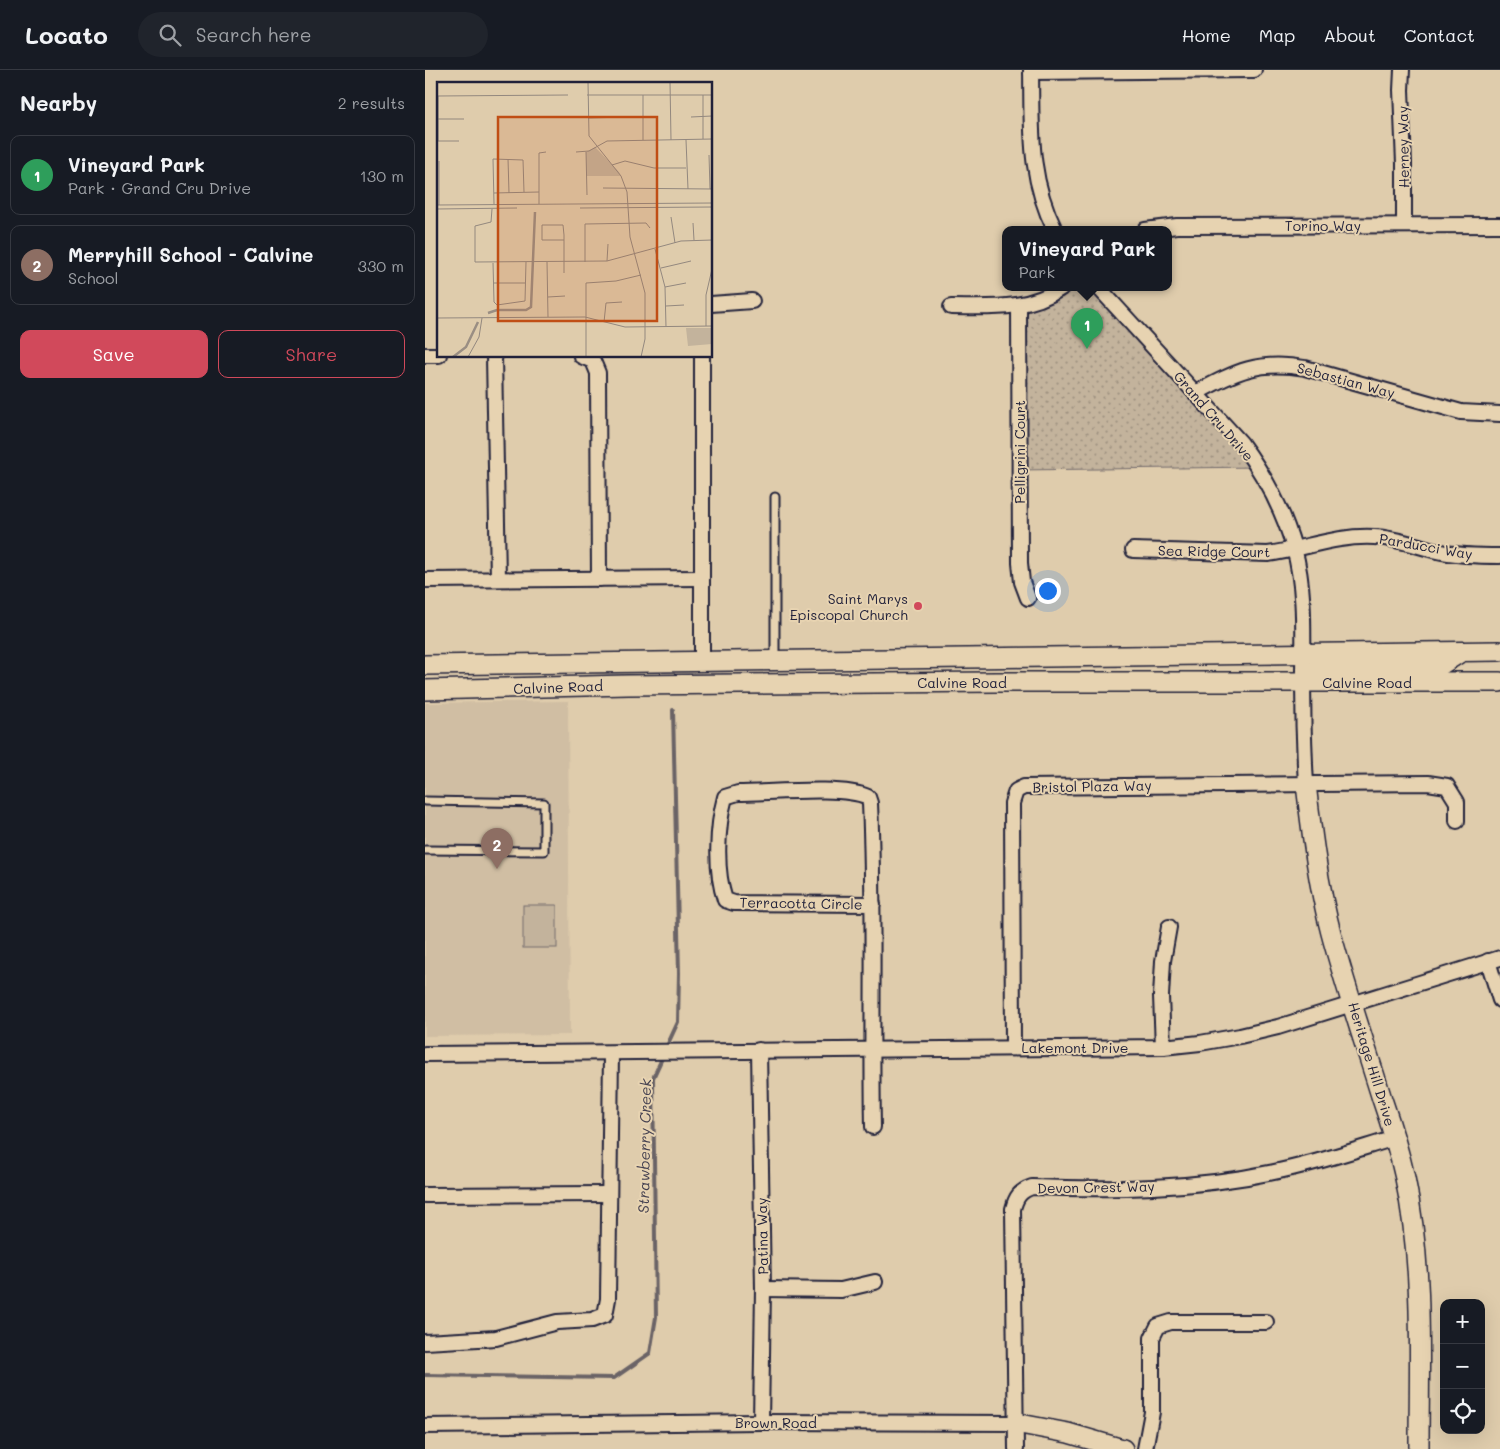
<!DOCTYPE html>
<meta charset="utf-8">
<style>
body{margin:0;font-family:Mali,sans-serif;background:#20242c;color:#f1f3f6}
.controls{position:absolute;right:15px;bottom:15px;display:grid;overflow:hidden;border-radius:10px;box-shadow:0 5px 20px #0002}
.controls button{width:45px;height:45px;display:grid;place-items:center;padding:0;border:0;border-bottom:1px solid #363941;background:#171b24;color:#f1f3f6;font:25px sans-serif}
.you{position:absolute;left:622px;top:520px;width:18px;height:18px;margin:-12px;border:4px solid #fff;border-radius:50%;background:#1a73e8;box-shadow:0 0 0 8px #1a73e833}
.badge{display:grid;place-items:center;width:32px;height:32px;border-radius:50%;background:#d1495b;color:#fff;font-size:16px;font-weight:700}
.pin{position:absolute;translate:-50% -41px;filter:drop-shadow(0 1px 2px #0008)}
.pin::after{content:'';position:absolute;top:26px;width:18px;height:15px;background:inherit;clip-path:polygon(0 0,100% 0,50% 100%)}
.popup{position:absolute;left:577px;top:156px;width:170px;height:65px;box-sizing:border-box;display:grid;place-content:center;border-radius:10px;background:#171b24;filter:drop-shadow(0 1px 4px #0005);font-size:16px;white-space:nowrap;color:#9ea1a6}
.popup b{font-size:19px;color:#f1f3f6}
.popup::after{content:'';position:absolute;left:50%;top:100%;margin-left:-10px;border:10px solid transparent;border-top-color:#171b24}
.list{margin:0;padding:0;list-style:none}
h2{display:flex;justify-content:space-between;align-items:center;height:65px;margin:0;padding:0 20px;font-size:21px}
h2 small{font-size:16px;font-weight:400;color:#9ea1a6}
.list li{display:grid;grid-template-columns:32px 1fr auto;gap:15px;align-items:center;box-sizing:border-box;height:80px;margin:0 10px 10px;padding:0 10px;border:1px solid #363941;border-radius:10px}
.list b{display:block;font-size:19px;white-space:nowrap}
.list p{margin:0;font-size:16px;white-space:nowrap;color:#9ea1a6}
.list em{font-size:16px;font-style:normal;color:#9ea1a6}
.actions{display:flex;gap:10px;padding:15px 20px}
.actions a{flex:1;padding:11px 0;border:1px solid #d1495b;border-radius:10px;text-align:center;font-size:18px;color:#d1495b}
.actions .main{background:#d1495b;color:#fff}
.icon{flex:none;width:28px;height:28px;fill:none;stroke:currentColor;stroke-width:2;stroke-linecap:round;stroke-linejoin:round}
.map{position:relative;flex:none;width:1075px;height:1379px;overflow:hidden}
header{display:flex;align-items:center;gap:30px;box-sizing:border-box;height:70px;padding:0 25px;background:#171b24;border-bottom:1px solid #363941}
header strong{font-size:24px}
nav{display:flex;gap:28px;margin-inline-start:auto;font-size:18px}
.search{width:350px;height:45px;background:#20242c;display:flex;align-items:center;gap:12px;box-sizing:border-box;padding:0 18px;border-radius:28px;color:#9ea1a6;font-size:19px}
main{display:flex}
aside{flex:1;background:#171b24}
.map>svg:first-child{display:block}
.built{fill:#d0bea3}
.grass{fill:#c3b39c;stroke:#726a6c}
.park{fill:url(#park-dots);stroke:#726a6c}
.lines{fill:none;stroke-linecap:round;stroke-linejoin:round}
.stream{stroke:#6a6366;stroke-width:4}
.lane-casing{stroke:#22223b;stroke-width:11}
.street-casing{stroke:#22223b;stroke-width:18}
.secondary-casing{stroke:#22223b;stroke-width:22}
.lane{stroke:#e7d3b1;stroke-width:7}
.street{stroke:#e7d3b1;stroke-width:14}
.secondary{stroke:#e7d3b1;stroke-width:19}
.poi-dot{fill:#d1495b;stroke:#e7d3b1;stroke-width:2}
.labels{text-anchor:middle;dominant-baseline:central;stroke-width:4;stroke-linejoin:round;paint-order:stroke}
.street-label{font-size:14px;fill:#22223b;stroke:#e7d3b1}
.poi-label{font-size:14px;fill:#22223b;stroke:#e7d3b1;text-anchor:end}
.water-label{font-size:15px;font-style:italic;fill:#464251;stroke:#e7d3b1}
.inset-river{fill:none;stroke:#9a8e83;stroke-width:2.5}
.inset-road{fill:none;stroke:#93887f;stroke-width:1}
.view{fill:#c04e15;fill-opacity:0.15;stroke:#c04e15;stroke-width:2.5}
.inset-edge{fill:none;stroke:#22223b;stroke-width:2.5}
</style>
<header>
<strong>Locato</strong>
<div class="search"><svg class="icon" aria-label="search" viewBox="0 0 24 24"><circle cx="10" cy="10" r="6"/><path d="M15 15l6 6"/></svg>Search here</div>
<nav><a>Home</a><a>Map</a><a>About</a><a>Contact</a></nav>
</header>
<main>
<aside>
<h2>Nearby<small>2 results</small></h2>
<ul class="list">
<li><span class="badge" style="background:#2e9e5b">1</span><div><b>Vineyard Park</b><p>Park · Grand Cru Drive</p></div><em>130 m</em></li>
<li><span class="badge" style="background:#8d6e63">2</span><div><b>Merryhill School - Calvine</b><p>School</p></div><em>330 m</em></li>
</ul>
<div class="actions"><a class="main">Save</a><a>Share</a></div>
</aside>
<div class="map">
<svg width="1075" height="1379" viewBox="0 0 1075 1379">
<defs>
<pattern id="park-dots" width="8" height="8" patternUnits="userSpaceOnUse" patternTransform="scale(1.25)"><rect width="8" height="8" fill="#c3b39c"/><path d="M2 2h.1M6 6h.1" fill="none" stroke="#9e9180" stroke-width="1.8" stroke-linecap="round"/></pattern>
</defs>
<rect width="100%" height="100%" fill="#dfccac"/>
<filter id="ink" filterUnits="userSpaceOnUse"><feTurbulence type="fractalNoise" baseFrequency=".02" numOctaves="2"/><feDisplacementMap in="SourceGraphic" scale="10" xChannelSelector="R" yChannelSelector="G"/><feConvolveMatrix kernelMatrix="1 2 1 2 8 2 1 2 1" color-interpolation-filters="sRGB"/></filter>
<g filter="url(#ink)">
<!-- built -->
<polygon class="built" points="143,631 145,965 0,966 0,633"/>
<!-- grass -->
<rect class="grass" x="98" y="835" width="34" height="43"/>
<!-- park -->
<polygon class="park" points="636,218 674,218 833,397 594,400 594,235"/>
<g class="lines">
<!-- stream -->
<g class="stream">
<polyline points="241,978 253,952 254,903 248,640"/>
<polyline points="0,1305 189,1308 225,1283 231,1247 228,1008 239,984"/>
</g>
<!-- lane casing -->
<g class="lane-casing">
<g id="lane">
<polyline points="350,427 350,589"/>
<polyline points="0,731 119,733 119,781 0,780"/>
</g>
</g>
<!-- street casing -->
<g class="street-casing">
<g id="street">
<path d="M606,0C607,58 603,106 630,160"/>
<polyline points="977,0 976,20 979,94 979,154"/>
<polyline points="606,2 829,0"/>
<polyline points="720,160 752,156 1075,155"/>
<path d="M674,218L816,373C840,406 858,439 869,478C881,522 878,567 878,611C878,646 879,680 881,714"/>
<polyline points="286,234 327,231"/>
<polyline points="594,235 595,493 597,512 603,528"/>
<path d="M526,237C563,237 603,241 636,218"/>
<polyline points="0,285 14,285"/>
<polyline points="69,286 73,509"/>
<polyline points="156,286 168,291 173,303 174,509"/>
<path d="M771,323C812,301 833,290 880,298L1036,342L1075,344"/>
<path d="M708,480L843,484C879,479 912,465 949,467C973,468 994,477 1017,482C1036,486 1056,486 1075,486"/>
<polyline points="0,510 277,508"/>
<polyline points="277,592 277,286"/>
<polyline points="1063,891 1075,930"/>
<polyline points="588,977 587,733 591,721 599,717 1003,713 1022,716 1032,732 1032,751"/>
<polyline points="738,977 736,926 738,891 744,857"/>
<polyline points="334,980 338,1219 336,1352"/>
<polyline points="0,984 738,977 775,973 815,966 853,957 1075,888"/>
<path d="M448,1057C446,949 450,841 445,733L443,727C419,715 343,723 313,723L300,727C292,757 290,800 300,830L309,833L448,834"/>
<polyline points="0,1125 184,1124"/>
<polyline points="338,1219 416,1220 450,1212"/>
<polyline points="0,1272 71,1268 132,1252 167,1250 180,1245 183,1229 186,983"/>
<polyline points="0,1356 336,1352 590,1353"/>
<path d="M591,1379L588,1139C591,1127 595,1121 607,1117C688,1120 770,1119 849,1102C890,1094 930,1080 970,1068"/>
<polyline points="720,1379 727,1342 727,1268 733,1256 746,1252 841,1252"/>
</g>
</g>
<!-- secondary casing -->
<g class="secondary-casing">
<g id="secondary">
<polyline points="0,595 1075,581"/>
<polyline points="878,612 893,598 1011,598 1036,582"/>
<polyline points="0,620 203,615 571,612 1075,612"/>
<path d="M881,714C887,765 893,814 906,863C921,919 940,974 957,1029C966,1055 974,1081 980,1108C999,1197 994,1289 994,1379"/>
<polyline points="590,1353 643,1363 698,1379"/>
</g>
</g>
<!-- lane -->
<use href="#lane" class="lane"/>
<!-- street -->
<use href="#street" class="street"/>
<!-- secondary -->
<use href="#secondary" class="secondary"/>
</g>
</g>
<!-- markers -->
<circle class="poi-dot" cx="493" cy="536" r="5"/>
<g class="labels">
<!-- street labels -->
<g class="street-label">
<text transform="translate(978 77) rotate(-91)">Herney Way</text>
<text x="898" y="155">Torino Way</text>
<text transform="translate(921 310) rotate(15)">Sebastian Way</text>
<text transform="translate(789 346) rotate(49)">Grand Cru Drive</text>
<text transform="translate(594 382) rotate(-90)">Pelligrini Court</text>
<text transform="translate(1001 476) rotate(10)">Parducci Way</text>
<text transform="translate(789 481) rotate(1)">Sea Ridge Court</text>
<text x="537" y="612">Calvine Road</text>
<text x="942" y="612">Calvine Road</text>
<text transform="translate(133 617) rotate(-2)">Calvine Road</text>
<text transform="translate(667 716) rotate(-1)">Bristol Plaza Way</text>
<text transform="translate(376 833) rotate(1)">Terracotta Circle</text>
<text x="650" y="977">Lakemont Drive</text>
<text transform="translate(947 994) rotate(73)">Heritage Hill Drive</text>
<text transform="translate(671 1117) rotate(-1)">Devon Crest Way</text>
<text transform="translate(337 1166) rotate(-91)">Patina Way</text>
<text x="351" y="1352">Brown Road</text>
</g>
<!-- poi labels -->
<g class="poi-label">
<text x="483" y="528">Saint Marys<tspan x="483" dy="16">Episcopal Church</tspan></text>
</g>
<!-- water labels -->
<g class="water-label">
<text transform="translate(219 1076) rotate(-89)">Strawberry Creek</text>
</g>
</g>
<!-- overview -->
<g transform="translate(12 12)">
<rect width="275" height="275" fill="#dfccac"/>
<path d="M158,65L182,90L184,94H149V70ZM249,246H275V262L251,264Z" fill="#c3b39c"/>
<path class="inset-river" d="M51,231L60,228H89L94,225L98,130M16,275L29,265L41,240"/>
<path class="inset-road" d="M151,0L152,54L184,94L190,110L193,155L208,211V257L204,275M233,0L234,58M150,13H275M266,13V57M0,14L131,13M1,14V59M254,35L275,34M151,36L190,35M1,37H27M206,58V13M249,58L251,107M1,59H22M139,70L152,69L170,59L275,57M149,70L150,113M272,73L273,107M71,77L72,111M2,79V123M175,83L188,79L217,86H249M166,106L275,107M57,111L102,110M57,122L56,77L86,78L87,110M102,122V71L109,70M0,123L275,121M143,126L275,125M0,127L80,126M55,127L54,140L38,144V180L170,179L244,159L275,158M234,135L238,161M256,141L257,158M218,167L228,205L229,245M170,179L171,162M110,180L111,235M148,180V142L209,141L213,146M56,181L57,220L60,223L88,219L89,180M224,186L254,179M127,191V153L126,143H105V158H127M56,201H88M228,205L249,201M111,215L128,214M229,224L247,223M0,236L148,235L188,245L275,244M167,240L169,221L185,220M269,244V213L275,187M31,275L42,255L45,236M149,275V201L179,199L204,193"/>
<path class="view" d="M61,35H220V239H61Z"/>
<rect width="275" height="275" class="inset-edge"/>
</g>
</svg>
<div class="controls">
<button>+</button>
<button>−</button>
<button><svg class="icon" aria-label="locate" viewBox="0 0 24 24"><circle cx="12" cy="12" r="6"/><path d="M12 2v4M12 18v4M2 12h4M18 12h4"/></svg></button>
</div>
<div class="you"></div>
<div class="pin badge" style="left:662px;top:279px;background:#2e9e5b">1</div>
<div class="popup"><b>Vineyard Park</b>Park</div>
<div class="pin badge" style="left:72px;top:799px;background:#8d6e63">2</div>
</div>
</main>
